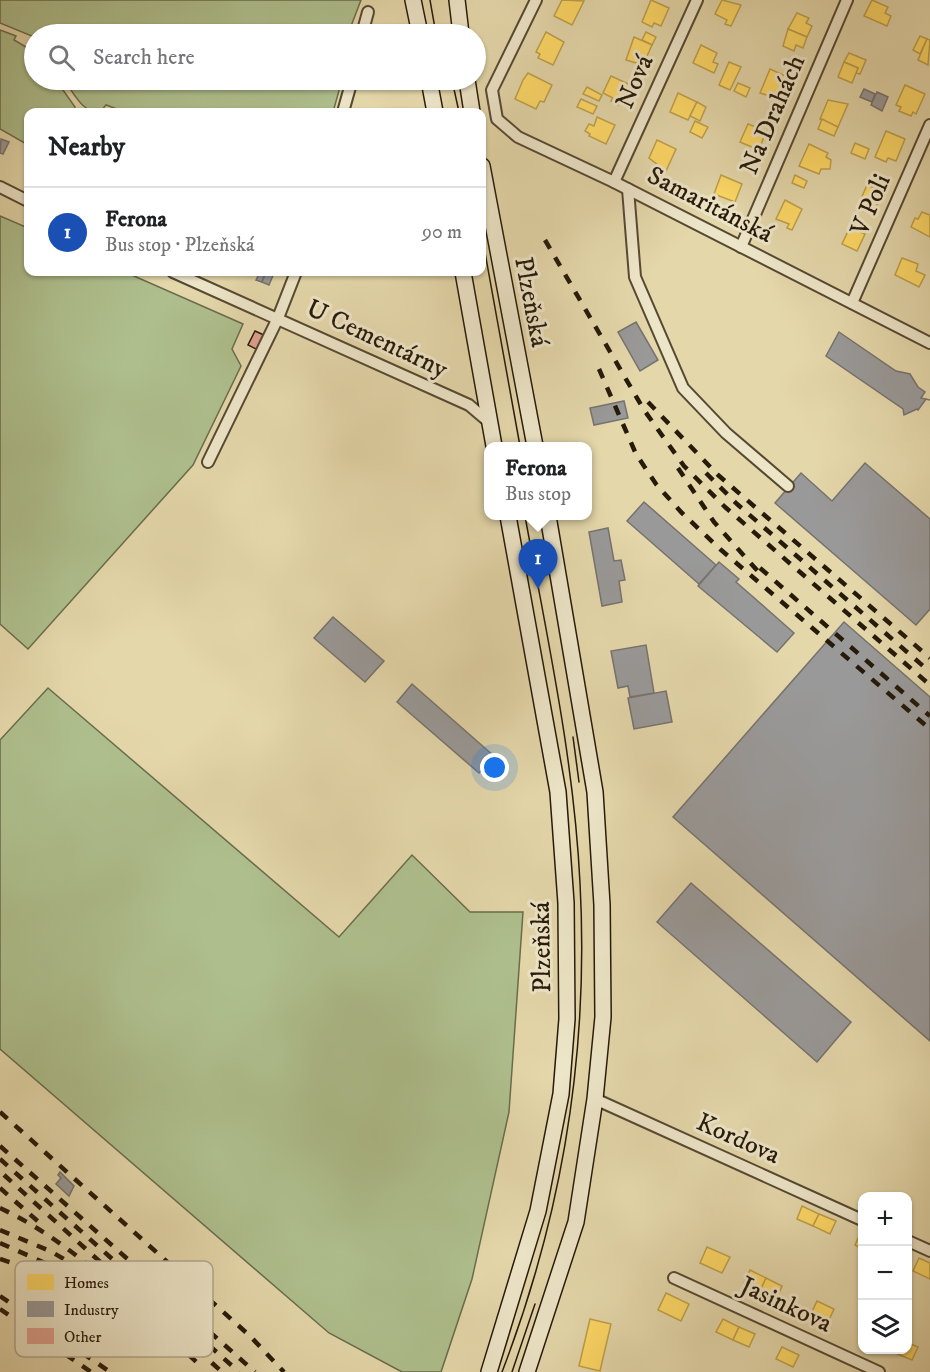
<!DOCTYPE html>
<meta charset="utf-8">
<style>
body{margin:0;font-family:"IM FELL DW Pica",serif;background:#f2f2f2;color:#202124}
.controls{position:absolute;right:18px;bottom:18px;display:grid;overflow:hidden;border-radius:12px;box-shadow:0 2px 4px #0004}
.controls button{width:54px;height:54px;display:grid;place-items:center;padding:0;border:0;border-bottom:2px solid #e0e0e0;background:#fff;color:#202124;font:30px sans-serif}
.you{position:absolute;left:495px;top:768px;width:21px;height:21px;margin:-15px;border:4px solid #fff;border-radius:50%;background:#1a73e8;box-shadow:0 0 0 9px #1a73e833}
.badge{display:grid;place-items:center;width:39px;height:39px;border-radius:50%;background:#8f2418;color:#fff;font-size:20px;font-weight:700}
.pin{position:absolute;translate:-50% -50px;filter:drop-shadow(0 2px 3px #0008)}
.pin::after{content:'';position:absolute;top:32px;width:21px;height:18px;background:inherit;clip-path:polygon(0 0,100% 0,50% 100%)}
.popup{position:absolute;left:484px;top:442px;width:108px;height:78px;box-sizing:border-box;display:grid;place-content:center;border-radius:12px;background:#fff;filter:drop-shadow(0 2px 4px #0005);font-size:20px;white-space:nowrap;color:#757577}
.popup b{font-size:22px;color:#202124}
.popup::after{content:'';position:absolute;left:50%;top:100%;margin-left:-12px;border:12px solid transparent;border-top-color:#fff}
.list{margin:0;padding:0;list-style:none}
h2{display:flex;justify-content:space-between;align-items:center;height:78px;margin:0;padding:0 24px;font-size:26px}
h2 small{font-size:20px;font-weight:400;color:#757577}
.list li{display:grid;grid-template-columns:39px 1fr auto;gap:18px;align-items:center;box-sizing:border-box;height:90px;padding:0 24px;border-top:2px solid #e0e0e0}
.list b{display:block;font-size:22px;white-space:nowrap}
.list p{margin:0;font-size:20px;white-space:nowrap;color:#757577}
.list em{font-size:20px;font-style:normal;color:#757577}
.icon{flex:none;width:33px;height:33px;fill:none;stroke:currentColor;stroke-width:2;stroke-linecap:round;stroke-linejoin:round}
.map{position:relative;flex:none;width:930px;height:1372px;overflow:hidden}
.search{position:absolute;background:#fff;box-shadow:0 2px 4px #0004;left:24px;top:24px;width:462px;height:66px;display:flex;align-items:center;gap:15px;box-sizing:border-box;padding:0 21px;border-radius:33px;color:#757577;font-size:22px}
.panel{position:absolute;background:#fff;box-shadow:0 2px 4px #0004;left:24px;top:108px;width:462px;height:168px;border-radius:12px}
.map>svg:first-child{display:block}
.green{fill:#aebf8d;stroke:#6a6c4c;stroke-width:1.5}
.homes{fill:#ffd966;stroke:#bea04a;stroke-width:1.5}
.industry{fill:#999;stroke:#76736e;stroke-width:1.5}
.building{fill:#e2a190;stroke:#261a0a;stroke-width:1.5}
.lines{fill:none;stroke-linecap:round;stroke-linejoin:round}
.minor-casing{stroke:#564932;stroke-width:14}
.secondary-casing{stroke:#261a0a;stroke-width:18}
.minor{stroke:#ede5c8;stroke-width:10}
.secondary{stroke:#ede5c8;stroke-width:15}
.tram{stroke:#261a0a;stroke-width:1.5}
.rail{stroke:#261a0a;stroke-width:4.5;stroke-dasharray:10 10;stroke-linecap:butt}
.labels{text-anchor:middle;dominant-baseline:central;stroke-width:6;stroke-linejoin:round;paint-order:stroke}
.street-label{font-size:26px;fill:#261a0a;stroke:#ede5c8}
.key{fill:#ede5c8;stroke:#b1a88f;stroke-width:1.5}
.key-label{font-size:16px;fill:#261a0a}
</style>
<div class="map">
<svg width="930" height="1372" viewBox="0 0 930 1372">
<rect width="100%" height="100%" fill="#e4d7aa"/>
<filter id="stains"><feTurbulence type="fractalNoise" baseFrequency=".00333" numOctaves="4"/><feColorMatrix values="0 0 0 0 .2 0 0 0 0 .09 0 0 0 0 .02 0 0 0 .5 -.17"/></filter>
<radialGradient id="worn" r=".72"><stop offset=".6" stop-color="#630" stop-opacity="0"/><stop offset="1" stop-color="#630" stop-opacity=".3"/></radialGradient>
<!-- green -->
<g class="green">
<polygon points="0,0 361,0 348,34 34,34 34,37 0,23"/>
<polygon points="0,30 16,36 14,40 31,50 34,48 34,80 56,80 75,107 73,112 28,112 28,145 0,129"/>
<path d="M64,80H342L333,112H125L106,105L100,112C82,113 74,93 64,80Z"/>
<polygon points="0,216 28,228 28,272 125,272 243,324 232,349 241,366 193,465 28,649 0,624"/>
<polygon points="48,688 339,937 412,855 470,912 523,912 509,1112 472,1279 441,1372 402,1372 329,1333 0,1049 0,740"/>
</g>
<!-- homes -->
<g class="homes">
<polygon points="562,0 584,1 572,25 554,16"/>
<polygon points="651,0 669,8 661,26 654,23 652,27 642,22"/>
<polygon points="722,0 741,5 731,26 725,24 727,20 715,14"/>
<polygon points="872,0 888,7 885,13 891,16 887,26 864,16"/>
<polygon points="797,13 809,18 806,23 812,26 807,37 788,29"/>
<polygon points="788,29 807,37 803,48 796,45 794,51 783,46"/>
<polygon points="546,32 564,42 553,65 538,58 540,54 536,52"/>
<polygon points="646,32 656,37 652,45 642,40"/>
<polygon points="920,36 927,39 920,54 913,50"/>
<polygon points="634,37 652,45 643,65 626,60"/>
<polygon points="927,39 930,40 928,65 918,60"/>
<polygon points="701,45 717,53 713,62 718,64 714,73 693,63"/>
<polygon points="849,53 866,60 860,74 856,73 858,68 844,62"/>
<polygon points="729,62 741,67 730,90 719,85"/>
<polygon points="844,62 858,68 852,83 838,77"/>
<polygon points="770,69 790,78 780,99 760,93"/>
<polygon points="528,73 552,85 544,102 540,101 536,109 515,99 523,80"/>
<polygon points="611,76 633,86 625,103 620,101 618,105 611,101 613,98 603,93"/>
<polygon points="738,83 750,88 746,97 734,91"/>
<polygon points="905,85 925,94 916,114 913,112 911,116 899,111 901,107 896,105"/>
<polygon points="587,87 602,95 599,101 583,94"/>
<polygon points="678,93 697,102 688,120 670,112"/>
<polygon points="581,99 597,106 593,114 577,107"/>
<polygon points="828,100 848,104 838,127 820,119"/>
<polygon points="697,102 706,107 700,121 690,116"/>
<polygon points="597,117 615,125 606,144 589,136 590,134 585,131 589,124 594,126"/>
<polygon points="822,119 838,127 834,136 818,129"/>
<polygon points="695,121 708,127 702,138 690,132"/>
<polygon points="748,124 766,131 759,150 740,142"/>
<polygon points="886,131 905,139 896,161 888,158 886,162 875,157"/>
<polygon points="657,140 676,149 666,171 649,158"/>
<polygon points="855,143 869,149 865,159 851,153"/>
<polygon points="809,144 828,153 826,157 831,160 830,169 821,169 819,174 799,166"/>
<polygon points="721,175 742,184 735,202 714,194"/>
<polygon points="795,175 807,181 804,188 792,183"/>
<polygon points="867,185 883,192 875,209 871,208 869,213 857,208"/>
<polygon points="785,200 802,209 792,230 787,228 789,224 776,219"/>
<polygon points="922,212 930,215 930,237 911,227 915,218 918,219"/>
<polygon points="850,227 865,234 857,251 842,244"/>
<polygon points="902,258 918,264 916,271 925,275 919,287 895,275"/>
<polygon points="802,1206 819,1214 813,1226 797,1219"/>
<polygon points="819,1214 836,1221 830,1234 813,1226"/>
<polygon points="861,1232 862,1233 862,1249 855,1245"/>
<polygon points="707,1247 730,1257 722,1273 700,1263"/>
<polygon points="919,1258 930,1263 930,1279 913,1271"/>
<polygon points="750,1270 766,1278 760,1291 744,1283"/>
<polygon points="766,1278 782,1286 777,1298 760,1291"/>
<polygon points="666,1293 689,1304 681,1321 658,1310"/>
<polygon points="817,1301 834,1309 828,1322 811,1314"/>
<polygon points="590,1319 611,1324 600,1371 579,1366"/>
<polygon points="723,1319 739,1327 733,1340 716,1332"/>
<polygon points="739,1327 755,1334 749,1347 733,1340"/>
<polygon points="908,1343 918,1347 912,1360 895,1353 897,1350 908,1350"/>
<polygon points="782,1347 799,1355 793,1367 776,1359"/>
</g>
<!-- industry -->
<g class="industry">
<polygon points="864,89 875,94 872,102 860,97"/>
<polygon points="877,92 888,97 882,111 871,105"/>
<polygon points="1,139 9,142 3,154 0,153"/>
<polygon points="260,272 266,272 262,282 256,280"/>
<polygon points="266,272 274,273 269,285 262,282"/>
<polygon points="636,322 658,360 640,371 618,332"/>
<polygon points="839,332 896,371 910,374 918,387 925,392 921,398 930,400 926,399 918,410 917,409 904,415 903,409 826,356"/>
<polygon points="624,401 628,418 594,425 590,408"/>
<polygon points="865,463 930,519 930,609 916,625 775,503 801,473 832,501"/>
<polygon points="644,502 716,565 699,584 627,521"/>
<polygon points="608,528 614,561 621,560 625,580 619,581 622,602 602,606 589,532"/>
<polygon points="719,562 739,579 736,582 794,633 777,652 698,586"/>
<polygon points="333,617 384,661 365,682 314,638"/>
<polygon points="844,622 930,697 930,1041 673,817"/>
<polygon points="646,645 654,693 630,697 628,686 618,688 611,651"/>
<polygon points="412,684 494,756 479,773 397,702"/>
<polygon points="666,691 672,722 634,729 628,698"/>
<polygon points="691,883 851,1022 817,1062 657,922"/>
<polygon points="60,1172 74,1186 69,1196 56,1184 61,1178 58,1175"/>
</g>
<!-- building -->
<polygon class="building" points="255,331 266,336 260,351 248,345"/>
<g class="lines">
<!-- minor casing -->
<g class="minor-casing">
<g id="minor">
<polyline points="536,0 492,90 497,119 518,137 614,182 930,343"/>
<polyline points="362,34 368,12"/>
<polyline points="343,112 352,80"/>
<polyline points="614,182 697,0"/>
<polyline points="0,187 28,201"/>
<polyline points="628,189 635,277 683,388 726,433 788,486"/>
<polyline points="741,247 847,0"/>
<polyline points="173,272 469,405 489,422"/>
<polyline points="852,303 930,125"/>
<polyline points="208,462 278,318 296,272"/>
<polyline points="595,1099 862,1220"/>
<polyline points="908,1241 930,1251"/>
<polyline points="674,1278 879,1372"/>
</g>
</g>
<!-- secondary casing -->
<g class="secondary-casing">
<g id="secondary">
<polyline points="413,0 420,34"/>
<polyline points="457,0 461,34"/>
<polyline points="429,80 435,112"/>
<polyline points="467,80 472,112"/>
<polyline points="482,166 535,446"/>
<polyline points="463,272 494,446"/>
<polyline points="489,1372 538,1211 561,1094 567,1019 566,903 558,792 508,516"/>
<polyline points="527,1372 576,1222 595,1099 603,1017 602,905 595,792 548,516"/>
</g>
</g>
<!-- minor -->
<use href="#minor" class="minor"/>
<!-- secondary -->
<use href="#secondary" class="secondary"/>
<!-- tram -->
<g class="tram">
<polyline points="430,0 436,34"/>
<polyline points="452,80 459,112"/>
<polyline points="482,236 520,446"/>
<polyline points="573,737 579,782"/>
<path d="M502,1372C562,1216 589,1050 580,883C574,759 547,637 525,516"/>
<polyline points="512,1372 535,1304"/>
</g>
<!-- rail -->
<g class="rail">
<polyline points="545,240 644,410 684,466 725,507 930,685"/>
<polyline points="599,369 636,454 656,484 681,512 720,549 930,729"/>
<polyline points="648,402 718,475 930,658"/>
<polyline points="678,468 714,522 763,577"/>
<polyline points="706,473 737,504 930,672"/>
<polyline points="760,568 930,716"/>
<polyline points="0,1112 250,1336 284,1372"/>
<polyline points="0,1146 255,1372"/>
<polyline points="0,1159 239,1372"/>
<polyline points="4,1175 222,1372"/>
<polyline points="0,1188 41,1224"/>
<path d="M0,1208C77,1244 138,1310 201,1366"/>
<polyline points="0,1230 50,1251 76,1266"/>
<polyline points="0,1243 61,1270 143,1323"/>
<polyline points="0,1259 39,1272 75,1288"/>
<polyline points="0,1296 110,1372"/>
<polyline points="0,1309 91,1372"/>
</g>
</g>
<g class="labels">
<!-- street labels -->
<g class="street-label">
<text transform="translate(635 82) rotate(-66)">Nová</text>
<text transform="translate(773 115) rotate(-67)">Na Drahách</text>
<text transform="translate(710 205) rotate(27)">Samaritánská</text>
<text transform="translate(871 205) rotate(-67)">V Poli</text>
<text transform="translate(531 302) rotate(79)">Plzeňská</text>
<text transform="translate(377 339) rotate(25)">U Cementárny</text>
<text transform="translate(542 947) rotate(-91)">Plzeňská</text>
<text transform="translate(738 1139) rotate(24)">Kordova</text>
<text transform="translate(786 1305) rotate(25)">Jasinkova</text>
</g>
</g>
<!-- legend -->
<rect x="15" y="1261" width="198" height="96" rx="9" class="key"/>
<rect x="27" y="1274" width="27" height="16" fill="#ffd966"/>
<rect x="27" y="1301" width="27" height="16" fill="#999"/>
<rect x="27" y="1328" width="27" height="16" fill="#e2a190"/>
<g class="key-label">
<text x="64" y="1288">Homes</text>
<text x="64" y="1315">Industry</text>
<text x="64" y="1342">Other</text>
</g>
<rect width="100%" height="100%" filter="url(#stains)"/>
<rect width="100%" height="100%" fill="url(#worn)"/>
</svg>
<div class="controls">
<button>+</button>
<button>−</button>
<button><svg class="icon" aria-label="layers" viewBox="0 0 24 24"><path d="M12 4l9 5-9 5-9-5zM3 14l9 5 9-5"/></svg></button>
</div>
<div class="you"></div>
<div class="pin badge" style="left:538px;top:589px;background:#1a4fb4">1</div>
<div class="popup"><b>Ferona</b>Bus stop</div>
<div class="search"><svg class="icon" aria-label="search" viewBox="0 0 24 24"><circle cx="10" cy="10" r="6"/><path d="M15 15l6 6"/></svg>Search here</div>
<section class="panel">
<h2>Nearby<small></small></h2>
<ul class="list">
<li><span class="badge" style="background:#1a4fb4">1</span><div><b>Ferona</b><p>Bus stop · Plzeňská</p></div><em>90 m</em></li>
</ul>
</section>
</div>
